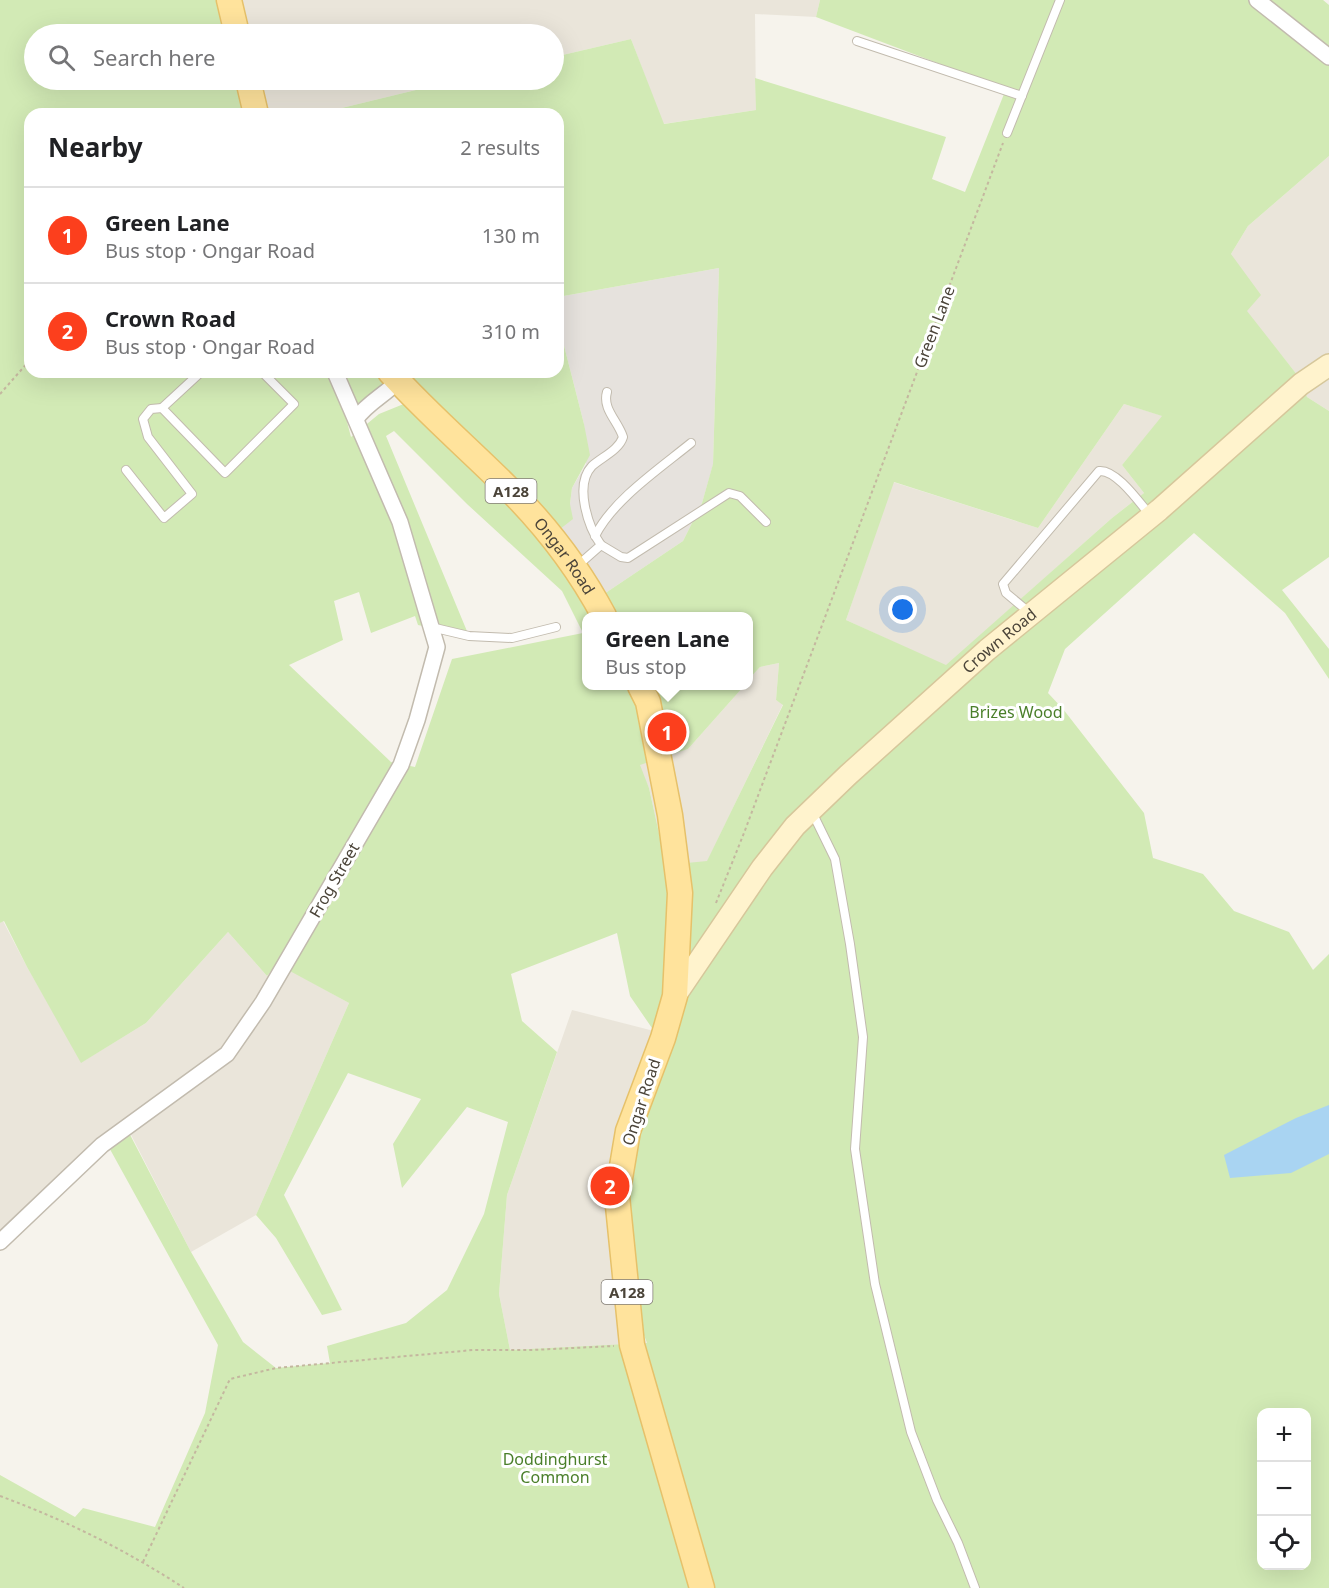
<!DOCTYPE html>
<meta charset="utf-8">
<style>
body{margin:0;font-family:"Noto Sans",sans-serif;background:#f6f6f6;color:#202124}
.controls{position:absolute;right:18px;bottom:18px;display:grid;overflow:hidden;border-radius:12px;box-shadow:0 6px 24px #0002}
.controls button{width:54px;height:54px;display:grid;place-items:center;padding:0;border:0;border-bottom:2px solid #e0e0e0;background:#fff;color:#202124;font:30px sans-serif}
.you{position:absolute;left:903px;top:610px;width:21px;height:21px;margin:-15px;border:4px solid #fff;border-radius:50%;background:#1a73e8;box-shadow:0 0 0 9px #1a73e833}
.badge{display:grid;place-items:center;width:39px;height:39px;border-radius:50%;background:#fc3f1d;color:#fff;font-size:20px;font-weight:700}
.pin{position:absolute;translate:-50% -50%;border:3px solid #fff;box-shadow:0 2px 6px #0006}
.popup{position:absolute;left:582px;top:612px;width:171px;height:78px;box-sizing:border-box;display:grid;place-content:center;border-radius:12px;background:#fff;filter:drop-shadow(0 2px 4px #0005);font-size:20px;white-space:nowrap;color:#757577}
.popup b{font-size:22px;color:#202124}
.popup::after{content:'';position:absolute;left:50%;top:100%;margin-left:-12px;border:12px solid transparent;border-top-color:#fff}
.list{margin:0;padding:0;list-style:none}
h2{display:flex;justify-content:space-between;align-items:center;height:78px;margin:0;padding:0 24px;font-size:26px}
h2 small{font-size:20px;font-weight:400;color:#757577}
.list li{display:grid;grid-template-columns:39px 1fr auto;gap:18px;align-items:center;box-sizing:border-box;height:96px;padding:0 24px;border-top:2px solid #e0e0e0}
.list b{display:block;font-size:22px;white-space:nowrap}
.list p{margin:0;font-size:20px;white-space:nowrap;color:#757577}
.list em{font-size:20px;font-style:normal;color:#757577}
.icon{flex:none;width:33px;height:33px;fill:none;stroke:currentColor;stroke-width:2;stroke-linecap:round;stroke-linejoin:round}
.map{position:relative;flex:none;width:1329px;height:1588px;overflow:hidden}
.search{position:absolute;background:#fff;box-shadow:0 6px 24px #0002;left:24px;top:24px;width:540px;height:66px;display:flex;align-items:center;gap:15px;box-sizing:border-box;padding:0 21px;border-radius:33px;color:#757577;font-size:22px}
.panel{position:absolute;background:#fff;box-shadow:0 6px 24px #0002;left:24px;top:108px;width:540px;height:270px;border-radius:18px}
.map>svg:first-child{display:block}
.residential{fill:#eae5da}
.industrial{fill:#e6e2dd}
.green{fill:#d2eab5;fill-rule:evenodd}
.water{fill:#a9d4f2}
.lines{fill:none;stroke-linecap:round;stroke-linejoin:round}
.lane-casing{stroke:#c2bbae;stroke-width:10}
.street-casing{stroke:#c2bbae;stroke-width:18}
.secondary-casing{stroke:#d6c79b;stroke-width:24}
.primary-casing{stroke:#e6c16a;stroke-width:27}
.path{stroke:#c4b79f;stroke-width:2;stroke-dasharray:3 3;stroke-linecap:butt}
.lane{stroke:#fff;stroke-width:8}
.street{stroke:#fff;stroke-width:15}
.secondary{stroke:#fff3cd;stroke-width:21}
.primary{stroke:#ffe39c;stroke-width:24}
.labels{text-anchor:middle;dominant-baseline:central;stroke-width:6;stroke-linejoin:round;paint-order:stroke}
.shield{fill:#fff;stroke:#817c74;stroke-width:1.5}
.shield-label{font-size:15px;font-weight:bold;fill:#4b4439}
.street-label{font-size:16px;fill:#4b4439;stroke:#fff}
.park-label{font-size:16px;fill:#4a7f2a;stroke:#fff}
</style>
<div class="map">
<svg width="1329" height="1588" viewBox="0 0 1329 1588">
<rect width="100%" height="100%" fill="#f6f3ec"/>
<!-- residential -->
<g class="residential">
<polygon points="229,0 820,0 816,17 755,14 756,110 663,124 631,39 554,57 554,34 237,34"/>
<polygon points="248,80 457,80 317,114 256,114"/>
<polygon points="1329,156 1329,411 1307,397 1298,376 1246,311 1231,254 1248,226"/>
<polygon points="1124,404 1163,416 1122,465 1144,493 1112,518 946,666 846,620 893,482 1038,528"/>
<polygon points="779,663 776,700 783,704 707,862 666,865 649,788 638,765 688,749 744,686 748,686 748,680 760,667"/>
<polygon points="3,921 27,967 82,1062 146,1023 228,932 267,976 277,963 349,1003 256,1215 191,1252 127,1127 0,1244 0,923"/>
<polygon points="572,1010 654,1031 626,1289 647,1344 510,1350 499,1294 507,1195"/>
</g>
<!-- industrial -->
<polygon class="industrial" points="719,268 713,465 702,503 683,541 595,600 550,536 570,504 572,488 586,464 584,424 558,322 558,297"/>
<!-- green -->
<path class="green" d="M0,0H229L237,34H34V80H248L256,114H30V372H334L351,437L379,414L416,399L398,382L361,411L335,372H558V322L584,424L590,455L572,488L570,504L573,519L551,536L595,600L683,541L702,503L713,464L719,268L558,297V114H317L457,80H554V57L631,39L664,124L756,110L755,78L946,137L932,179L965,192L1006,89L816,17L820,0H1323L1329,5V156L1248,226L1231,254L1261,295L1247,311L1298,376L1307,397L1329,411V557L1282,590L1329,649V679L1285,613L1194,533L1065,649L1048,693L1063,709L1144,813L1153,858L1203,874L1234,911L1289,932L1313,970L1329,954V1588H0V1475L75,1517L83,1508L155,1527L205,1413L218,1345L106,1142L126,1127L191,1252L243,1342L276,1368L330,1363L327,1346L406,1323L447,1290L484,1214L508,1122L467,1107L402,1188L393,1144L421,1099L348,1073L284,1195L342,1310L322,1315L276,1238L256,1215L349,1003L277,964L267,976L228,932L146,1023L81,1063L27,967L4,921L0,923ZM1124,404L1162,416L1122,465L1144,493L1112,518L946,665L846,620L894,482L1038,528ZM394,431L467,504L562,591L583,633L452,659L415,767L391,762L289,665L343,640L334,601L359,592L371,633L415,616L418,625L469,636L386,436ZM586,616H748V680L760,667L779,663L776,700L783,705L707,861L666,865L649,788L640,765L688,749L744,686H586ZM617,933L630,996L654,1031L617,1196L626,1289L647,1343L510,1350L499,1294L507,1195L557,1052L522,1021L511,974ZM1262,1412H1306V1566H1262Z"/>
<!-- water -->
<polygon class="water" points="1329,1105 1329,1154 1291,1173 1230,1178 1224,1155 1296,1118"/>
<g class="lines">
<!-- lane casing -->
<g class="lane-casing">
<g id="lane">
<polyline points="857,41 1022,96"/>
<polyline points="1007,133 1060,0"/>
<polyline points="201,372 162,408 225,473 294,404 262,372"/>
<polyline points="126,470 164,518 192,494 148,437 143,419 151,409 162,408"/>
<path d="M595,536C613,500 659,469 691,443"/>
<polyline points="601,545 621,557 628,558 729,493 740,496 766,522"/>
<path d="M576,567L601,545C588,527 574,485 592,466C602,457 619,450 623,437C618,421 602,409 607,392"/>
<path d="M1030,613L1006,593L1003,584L1099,471C1116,469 1139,502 1150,515"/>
<polyline points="431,627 469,636 512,638 556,627"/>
<polyline points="812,812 835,859 850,944 863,1037 855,1149 875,1284 911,1432 937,1500 958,1543 975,1588"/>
</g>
</g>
<!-- street casing -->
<g class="street-casing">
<g id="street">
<polyline points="1257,0 1329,57"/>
<path d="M356,419C367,403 385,395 398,381"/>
<polyline points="0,1242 102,1145 227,1054 263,1002 401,765 417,720 437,647 400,522 335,372"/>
</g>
</g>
<!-- secondary casing -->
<g class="secondary-casing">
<g id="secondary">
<path id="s1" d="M675,996L762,868L795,826L848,775L987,650L1159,510L1301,384L1329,365"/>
</g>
</g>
<!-- primary casing -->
<g class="primary-casing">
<g id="primary">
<polyline points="229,0 237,34"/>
<polyline points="248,80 256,114"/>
<path id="s2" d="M390,372C427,413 469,449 508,488C546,526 579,569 604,616"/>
<polyline points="640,686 648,702 670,815 680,893 675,996 663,1038 628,1131 617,1196 632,1345 702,1588"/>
</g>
</g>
<!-- path -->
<g class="path">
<polyline points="0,394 30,360"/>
<polyline points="716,903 744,833 1003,143"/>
<path d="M0,1496C65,1520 126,1550 184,1588"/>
<polyline points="143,1562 230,1379 276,1368 473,1350 532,1350 614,1346"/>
</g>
<!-- lane -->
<use href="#lane" class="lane"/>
<!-- street -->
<use href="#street" class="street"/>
<!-- secondary -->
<use href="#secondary" class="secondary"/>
<!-- primary -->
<use href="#primary" class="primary"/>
</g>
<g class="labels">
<!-- shield labels -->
<g class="shield">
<rect x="485.5" y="479" width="51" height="24" rx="4.5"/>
<rect x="601.5" y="1280" width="51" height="24" rx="4.5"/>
</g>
<g class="shield-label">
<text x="511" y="491">A128</text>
<text x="627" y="1292">A128</text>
</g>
<!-- street labels -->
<g class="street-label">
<text transform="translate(934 327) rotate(-69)">Green Lane</text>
<text stroke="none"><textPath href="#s2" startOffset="254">Ongar Road</textPath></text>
<text stroke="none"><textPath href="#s1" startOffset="484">Crown Road</textPath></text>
<text transform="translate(334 880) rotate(-60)">Frog Street</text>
<text transform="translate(641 1102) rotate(-72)">Ongar Road</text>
</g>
<!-- park labels -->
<g class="park-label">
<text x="1016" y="712">Brizes Wood</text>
<text x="555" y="1459">Doddinghurst<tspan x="555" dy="18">Common</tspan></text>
</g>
</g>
</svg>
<div class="controls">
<button>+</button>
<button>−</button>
<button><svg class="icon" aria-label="locate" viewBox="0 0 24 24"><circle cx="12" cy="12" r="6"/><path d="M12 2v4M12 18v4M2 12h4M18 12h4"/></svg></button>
</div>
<div class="you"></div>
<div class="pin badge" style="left:667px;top:732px">1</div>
<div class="popup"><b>Green Lane</b>Bus stop</div>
<div class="pin badge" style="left:610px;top:1186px">2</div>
<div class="search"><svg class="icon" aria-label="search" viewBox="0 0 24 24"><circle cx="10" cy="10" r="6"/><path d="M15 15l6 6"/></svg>Search here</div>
<section class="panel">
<h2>Nearby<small>2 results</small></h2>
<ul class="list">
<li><span class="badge">1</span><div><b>Green Lane</b><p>Bus stop · Ongar Road</p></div><em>130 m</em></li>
<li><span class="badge">2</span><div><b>Crown Road</b><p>Bus stop · Ongar Road</p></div><em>310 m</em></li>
</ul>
</section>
</div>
